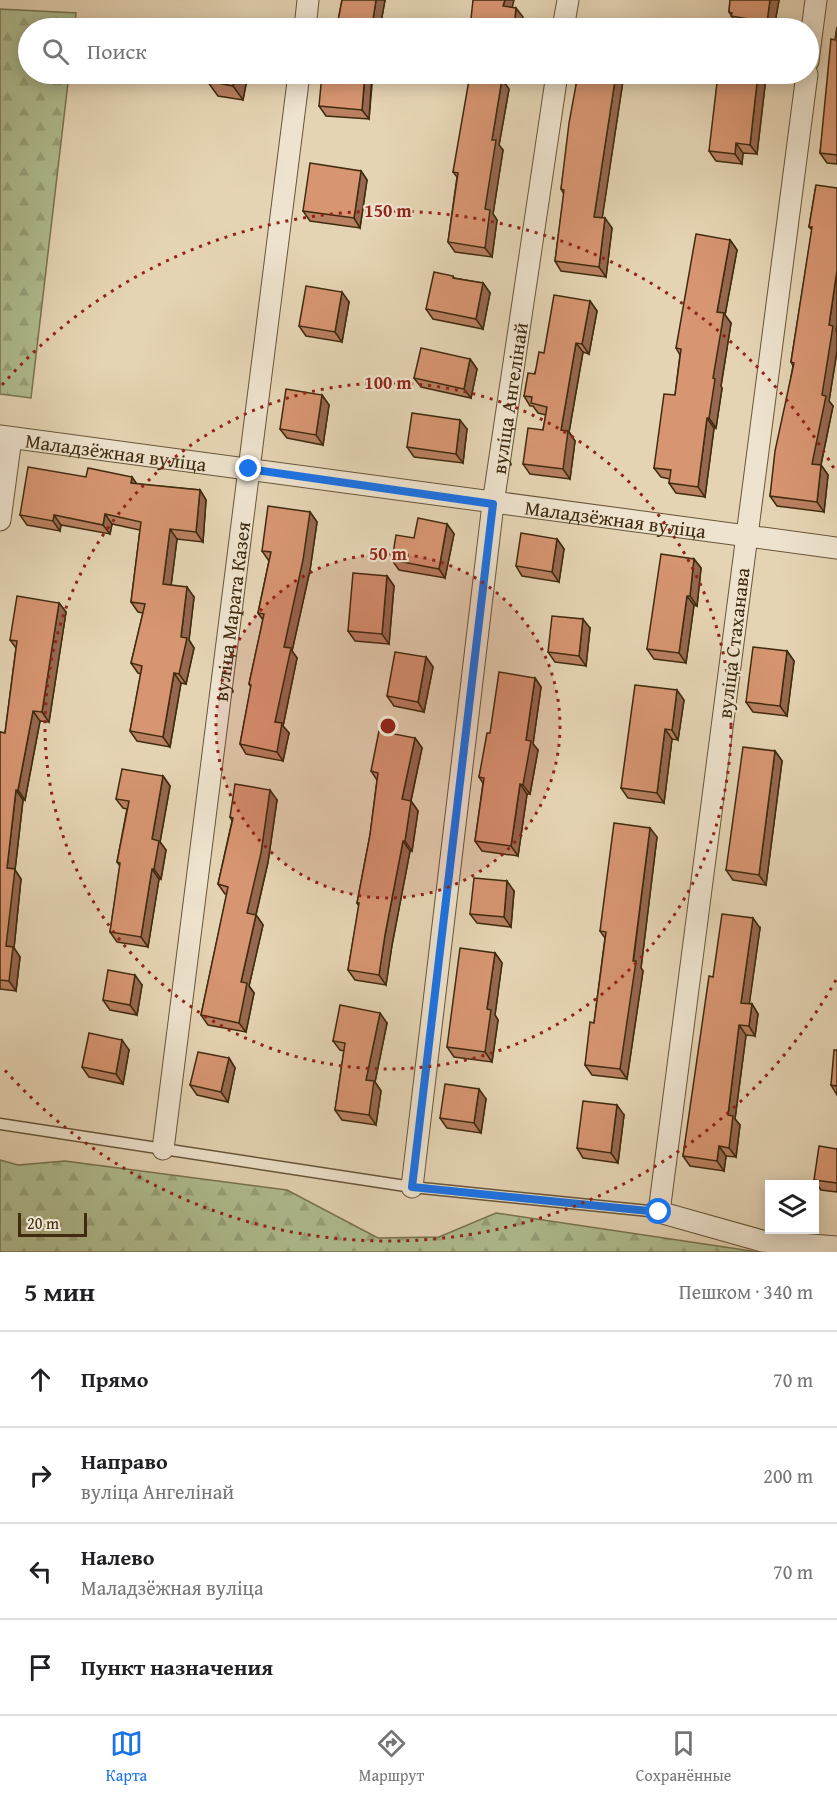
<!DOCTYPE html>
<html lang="ru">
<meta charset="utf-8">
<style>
body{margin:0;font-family:"Gentium Book Plus",serif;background:#f6f6f6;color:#202124}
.controls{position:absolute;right:18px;bottom:18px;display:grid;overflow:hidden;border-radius:0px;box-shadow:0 3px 15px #0003}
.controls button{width:54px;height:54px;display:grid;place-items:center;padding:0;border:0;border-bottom:2px solid #e0e0e0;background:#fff;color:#202124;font:30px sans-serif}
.scale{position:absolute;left:18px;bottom:15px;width:69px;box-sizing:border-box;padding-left:6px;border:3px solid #3f2b0e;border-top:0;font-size:16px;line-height:21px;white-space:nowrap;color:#3f2b0e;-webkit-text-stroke:4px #eee3ce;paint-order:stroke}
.stop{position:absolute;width:18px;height:18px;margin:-14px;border:4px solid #1a73e8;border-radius:50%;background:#fff}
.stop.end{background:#1a73e8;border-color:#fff;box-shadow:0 2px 6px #0008}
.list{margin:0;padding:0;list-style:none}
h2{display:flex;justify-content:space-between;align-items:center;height:78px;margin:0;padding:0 24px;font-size:26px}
h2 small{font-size:20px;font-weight:400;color:#757577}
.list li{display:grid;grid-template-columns:39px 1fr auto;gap:18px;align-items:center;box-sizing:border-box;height:96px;padding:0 24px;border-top:2px solid #e0e0e0}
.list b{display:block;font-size:22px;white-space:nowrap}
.list p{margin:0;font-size:20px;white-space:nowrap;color:#757577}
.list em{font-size:20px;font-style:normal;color:#757577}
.icon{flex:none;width:33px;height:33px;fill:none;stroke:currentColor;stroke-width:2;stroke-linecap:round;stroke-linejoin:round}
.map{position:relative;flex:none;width:837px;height:1252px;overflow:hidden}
.search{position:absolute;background:#fff;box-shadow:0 3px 15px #0003;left:18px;right:18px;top:18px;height:66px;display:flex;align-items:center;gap:15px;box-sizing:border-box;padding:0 21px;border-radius:33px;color:#757577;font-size:22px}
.sheet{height:462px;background:#fff}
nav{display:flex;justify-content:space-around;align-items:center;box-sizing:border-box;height:84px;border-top:2px solid #e0e0e0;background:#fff;font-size:16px;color:#757577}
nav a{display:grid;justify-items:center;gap:3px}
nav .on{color:#1a73e8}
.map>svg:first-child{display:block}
.forest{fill:url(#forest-firs);stroke:#787450;stroke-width:1.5}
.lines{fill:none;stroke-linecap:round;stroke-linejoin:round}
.lane-casing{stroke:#685538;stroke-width:13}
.street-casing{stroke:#685538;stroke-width:23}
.lane{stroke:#eee3ce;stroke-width:10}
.street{stroke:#eee3ce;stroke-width:21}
.wall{fill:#b98061;stroke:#3f2b0e;stroke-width:1.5}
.shaded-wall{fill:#96684f;stroke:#3f2b0e;stroke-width:1.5}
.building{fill:#d79571;stroke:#3f2b0e;stroke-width:1.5}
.route{stroke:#1a73e8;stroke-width:8}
.ring{fill:none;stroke:#8f2418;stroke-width:3;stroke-dasharray:3 6}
.labels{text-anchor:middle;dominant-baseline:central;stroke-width:4.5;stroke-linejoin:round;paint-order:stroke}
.street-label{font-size:20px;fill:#3f2b0e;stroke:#eee3ce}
.centre{fill:#8f2418;stroke:#eee3ce;stroke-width:3}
.ring-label{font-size:18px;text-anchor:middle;font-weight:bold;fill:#8f2418;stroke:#eee3ce;stroke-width:4.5;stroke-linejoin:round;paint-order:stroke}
</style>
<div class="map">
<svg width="837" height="1252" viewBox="0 0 837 1252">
<defs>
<pattern id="forest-firs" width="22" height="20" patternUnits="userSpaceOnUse" patternTransform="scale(1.5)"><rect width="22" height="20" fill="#b0be91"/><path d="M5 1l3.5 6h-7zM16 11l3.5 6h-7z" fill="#98a37c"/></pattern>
</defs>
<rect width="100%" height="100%" fill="#e5d4b4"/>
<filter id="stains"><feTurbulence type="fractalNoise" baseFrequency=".00333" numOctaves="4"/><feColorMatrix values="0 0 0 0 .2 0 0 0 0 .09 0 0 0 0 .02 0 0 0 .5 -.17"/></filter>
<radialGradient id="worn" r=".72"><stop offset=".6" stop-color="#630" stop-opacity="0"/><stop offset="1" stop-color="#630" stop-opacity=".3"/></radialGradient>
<!-- forest -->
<g class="forest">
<polygon points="0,9 76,13 74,28 28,28 28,74 69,74 31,398 0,394"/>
<polygon points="0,1160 18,1165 65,1161 287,1190 378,1238 439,1237 496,1213 758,1252 0,1252"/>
</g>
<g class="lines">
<!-- lane casing -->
<g class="lane-casing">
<polyline id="lane" points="0,1124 412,1187 659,1212"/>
</g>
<!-- street casing -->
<g class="street-casing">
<g id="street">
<polyline points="305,28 308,0"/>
<polyline points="563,28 568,0"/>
<polyline points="808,61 816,0"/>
<polyline points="807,74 659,1212 762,1241 837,1247"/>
<path id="s1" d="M0,436L837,548"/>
<polyline points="0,520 11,438"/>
<path id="s2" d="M163,1149L299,74"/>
<path id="s3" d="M412,1187L493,504L557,74"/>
</g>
</g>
<!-- lane -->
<use href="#lane" class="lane"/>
<!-- street -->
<use href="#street" class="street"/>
</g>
<!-- wall -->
<g class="wall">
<polygon points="342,0 385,0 380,28 344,28 338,21"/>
<polygon points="730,0 779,0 774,28 755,28 738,26 729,12"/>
<polygon points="837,27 837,164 827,163 820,153"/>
<polygon points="202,74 248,74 243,100 218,96"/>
<polygon points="373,74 369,119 326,116 319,106"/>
<polygon points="578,74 624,74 602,218 612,228 606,277 561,271 555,261 564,194 561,189"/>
<polygon points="758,74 764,74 766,77 757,154 743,153 742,164 716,161 709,151"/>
<polygon points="509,89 499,145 503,150 493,214 497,220 492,257 455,252 448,242 457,177 453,172"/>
<polygon points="361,171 367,180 360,228 310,221 303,211"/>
<polygon points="816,185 836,331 837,332 837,351 829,401 833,406 821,465 828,475 824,512 777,506 770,496 793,366 791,362 812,230 809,227"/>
<polygon points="730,240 737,250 725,315 731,323 721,386 722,388 716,428 714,428 705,497 676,493 669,483 670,479 661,477 654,468 675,395 680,355 676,348"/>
<polygon points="453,276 454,278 483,283 490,293 483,329 433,319 426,309"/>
<polygon points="590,301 597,311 589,354 583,352 569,432 575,441 570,479 530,474 523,464 543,430 546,415 538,413 533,406 530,406 524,396 544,353"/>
<polygon points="349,302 342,342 306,336 299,326"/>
<polygon points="470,359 477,369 471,398 421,387 414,378"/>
<polygon points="322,395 329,405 323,445 287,438 280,429"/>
<polygon points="467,429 463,463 414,457 407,447"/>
<polygon points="86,477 132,477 136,484 200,490 206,500 203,542 177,539 171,585 194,597 189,640 194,648 186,684 181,683 170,747 137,741 130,731 141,674 138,673 131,663 143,613 138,612 131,602 140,530 112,524 110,534 61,525 60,531 27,525 20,515"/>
<polygon points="310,512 317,522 310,570 292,651 297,658 283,726 289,733 283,761 246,754 240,744 251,687 249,684 263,620 258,613 269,561 262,551"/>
<polygon points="447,524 454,534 445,578 399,570 392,560 414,538"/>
<polygon points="557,539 564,549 559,582 522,576 516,566"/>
<polygon points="694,559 701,568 697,606 694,605 686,663 654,659 647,649"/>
<polygon points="387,576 394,586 389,644 355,641 348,631"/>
<polygon points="59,603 66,612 49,722 40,721 25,800 23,800 15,870 21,879 14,948 20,957 16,991 0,989 0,732 5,733 16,648 10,640"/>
<polygon points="590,628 586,666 555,662 548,652"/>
<polygon points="787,651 794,661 787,716 753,712 746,702"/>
<polygon points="426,657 433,667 424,712 394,706 387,696"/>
<polygon points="535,678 541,687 533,744 538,750 530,794 527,794 518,856 482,851 475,841 483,783 479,777 490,733"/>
<polygon points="684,700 678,740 672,739 664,803 628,798 621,788"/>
<polygon points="415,738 422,748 411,801 418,811 412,851 410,851 392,945 386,985 355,980 348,970 359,906 357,903 370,835 377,780 371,771"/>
<polygon points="775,751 782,761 766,885 733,880 726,870"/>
<polygon points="163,776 170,786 160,842 166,850 161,879 159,879 148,947 117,942 110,932 120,866 117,862 127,809 123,808 116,799"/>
<polygon points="277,800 268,862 256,915 263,925 249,986 254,993 246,1032 208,1025 201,1015 227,894 225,894 218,884 232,821 230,817"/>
<polygon points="657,837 641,968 643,971 627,1079 592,1075 585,1065 594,1023 605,938 600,931"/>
<polygon points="514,891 511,927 477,923 470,914"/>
<polygon points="760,928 749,1004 752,1004 758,1014 755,1036 746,1035 735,1119 740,1125 736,1157 726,1156 724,1171 690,1166 683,1156 713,977"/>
<polygon points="495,953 502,963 495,1015 498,1020 492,1062 454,1057 447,1047"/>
<polygon points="142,985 137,1015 110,1010 103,1000"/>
<polygon points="387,1023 375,1082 381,1091 376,1125 342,1120 335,1110 344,1051 340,1050 333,1041"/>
<polygon points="129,1050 123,1084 89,1077 82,1067"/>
<polygon points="229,1058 235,1068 228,1102 197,1095 190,1085"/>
<polygon points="831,1085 837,1086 837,1095"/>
<polygon points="486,1099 481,1133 447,1128 440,1118"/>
<polygon points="624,1115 618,1163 583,1158 577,1148"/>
<polygon points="837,1149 837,1192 821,1190 814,1180"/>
</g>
<!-- shaded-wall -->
<g class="shaded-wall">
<polygon points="376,0 385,0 380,28 374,28 372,26"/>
<polygon points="505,0 514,0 510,16 503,6"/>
<polygon points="770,0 779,0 774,28 772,28 767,22"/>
<polygon points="516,8 523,17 522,28 514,28"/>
<polygon points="236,74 248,74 243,100 233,86"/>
<polygon points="365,74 372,74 369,119 362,110"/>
<polygon points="616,74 624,74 601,226 594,217"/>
<polygon points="758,74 764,74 766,77 757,154 750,145"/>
<polygon points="502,79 509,89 499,145 503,150 493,214 497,220 492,257 485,248 485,209 492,140"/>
<polygon points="736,143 743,153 742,164 735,154"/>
<polygon points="361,171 367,180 360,228 354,218"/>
<polygon points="605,218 612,228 606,277 599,267"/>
<polygon points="730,240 737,250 725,315 731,323 721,386 722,388 716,428 709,418 713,378 717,312"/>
<polygon points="837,270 837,325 836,331 837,332 837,351 829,401 833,406 819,474 812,464 829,325"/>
<polygon points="483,283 490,293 483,329 476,319"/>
<polygon points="342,292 349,302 342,342 335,332"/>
<polygon points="590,301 597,311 589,354 582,344"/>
<polygon points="576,343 583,352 569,432 575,441 570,479 563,469 561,430"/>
<polygon points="470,359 477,369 471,398 464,389"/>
<polygon points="322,395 329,405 323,445 316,435"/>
<polygon points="707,418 714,428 705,497 698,487"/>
<polygon points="460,420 467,429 463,463 456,454"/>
<polygon points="821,465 828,475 824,512 817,502"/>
<polygon points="132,477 139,487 131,483"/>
<polygon points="200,490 206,500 203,542 196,532"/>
<polygon points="310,512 317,522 310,570 292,651 297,658 283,726 289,733 283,761 277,752 275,722 284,647"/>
<polygon points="105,514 112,524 110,534 103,525"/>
<polygon points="54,515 61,525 60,531 53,521"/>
<polygon points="447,524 454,534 445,578 439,569"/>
<polygon points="170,529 177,539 170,594 163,584"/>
<polygon points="557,539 564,549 559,582 552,572"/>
<polygon points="694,559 701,568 697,606 690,596"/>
<polygon points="387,576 394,586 389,644 382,634"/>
<polygon points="187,587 194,597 189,640 194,648 186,684 179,674 181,637"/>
<polygon points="687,596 694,605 686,663 679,653"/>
<polygon points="59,603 66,612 49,722 42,712"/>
<polygon points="583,619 590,628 586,666 579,656"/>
<polygon points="787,651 794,661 787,716 780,706"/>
<polygon points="426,657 433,667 424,712 418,702"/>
<polygon points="174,673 181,683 170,747 163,737"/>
<polygon points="535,678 541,687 533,744 538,750 530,794 523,785 526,740"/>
<polygon points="677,690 684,700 678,740 672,730"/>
<polygon points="33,711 40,721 25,800 18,790"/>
<polygon points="665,729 672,739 664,803 657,793"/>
<polygon points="415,738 422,748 409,809 402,799"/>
<polygon points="775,751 782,761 766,885 759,875"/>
<polygon points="163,776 170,786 160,842 166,850 161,879 154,869 152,839"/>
<polygon points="520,784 527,794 518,856 511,846"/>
<polygon points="16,790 23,800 15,870 21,879 14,948 20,957 16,991 9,981 6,946 7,868"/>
<polygon points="270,790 277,800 268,862 254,923 247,913"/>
<polygon points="411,801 418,811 412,851 405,841"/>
<polygon points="650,828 657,837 641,968 643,971 627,1079 620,1069"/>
<polygon points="403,841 410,851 392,945 386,985 379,975 385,935"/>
<polygon points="152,869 159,879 148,947 141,937"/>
<polygon points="507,881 514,891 511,927 504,917"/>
<polygon points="256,915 263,925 249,986 254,993 246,1032 239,1023 241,982"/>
<polygon points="753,918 760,928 748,1013 741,1003"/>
<polygon points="495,953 502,963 495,1015 498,1020 492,1062 485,1052 487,1009"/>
<polygon points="135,975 142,985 137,1015 130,1005"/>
<polygon points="752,1004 758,1014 755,1036 749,1026"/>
<polygon points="380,1013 387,1023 375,1082 381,1091 376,1125 369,1115 366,1080"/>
<polygon points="739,1025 746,1035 735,1119 740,1125 736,1157 729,1148 728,1115"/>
<polygon points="122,1040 129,1050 123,1084 116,1074"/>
<polygon points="229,1058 235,1068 228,1102 221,1092"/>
<polygon points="479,1089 486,1099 481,1133 474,1123"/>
<polygon points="617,1105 624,1115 618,1163 611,1153"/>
<polygon points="719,1146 726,1156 724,1171 717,1161"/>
</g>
<!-- building -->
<g class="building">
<polygon points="342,0 376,0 372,26 338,21"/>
<polygon points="473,0 505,0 503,6 516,8 514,28 470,28"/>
<polygon points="730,0 770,0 767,22 731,16 732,13 729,12"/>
<polygon points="583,19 623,24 623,28 582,28"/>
<polygon points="837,27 837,155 820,153 831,39 835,40"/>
<polygon points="210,74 236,74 233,86 208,81"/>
<polygon points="322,74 365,74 362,110 319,106"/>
<polygon points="470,74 502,79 492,140 496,140 485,209 490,210 485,248 448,242 458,173 453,172"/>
<polygon points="578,74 616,74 594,217 605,218 599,267 555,261 564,190 561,189 569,123"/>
<polygon points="718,74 758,74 750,145 736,143 735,154 709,151"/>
<polygon points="310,163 361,171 354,218 303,211"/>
<polygon points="816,185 837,188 837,270 829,325 833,326 822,395 826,396 812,464 821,465 817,502 770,496 775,451 794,363 791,362 812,227 809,227"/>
<polygon points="696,234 730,240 717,312 724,313 713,378 715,379 709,418 707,418 698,487 669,483 671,470 654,468 664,394 675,395 681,349 676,348"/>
<polygon points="434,272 453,276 453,278 483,283 476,319 426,309"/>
<polygon points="306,286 342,292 335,332 299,326"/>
<polygon points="554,295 590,301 582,344 576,343 561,430 568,431 563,469 523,464 528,428 543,430 547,407 531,403 532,397 524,396 528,373 535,374 539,352 544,353"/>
<polygon points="421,348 470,359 464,389 414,378"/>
<polygon points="286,389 322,395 316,435 280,429"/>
<polygon points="412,413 460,420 456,454 407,447"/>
<polygon points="28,467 86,477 88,468 132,477 131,483 200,490 196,532 170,529 163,584 187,587 181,637 187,638 179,674 174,673 163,737 130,731 142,666 131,663 145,604 131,602 141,522 105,514 103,525 54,515 53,521 20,515"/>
<polygon points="268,506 310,512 303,560 284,647 291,648 275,722 282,723 277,752 240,744 251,685 249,684 264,614 258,613 271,552 262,551"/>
<polygon points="418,518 447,524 439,569 392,560 396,535 414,538"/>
<polygon points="521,533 557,539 552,572 516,566"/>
<polygon points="661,554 694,559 690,596 687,596 679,653 647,649"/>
<polygon points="353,573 387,576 382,634 348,631"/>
<polygon points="17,596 59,603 42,712 33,711 18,790 16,790 7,868 15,869 6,946 13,947 9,981 0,980 0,732 5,733 17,641 10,640"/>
<polygon points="552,616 583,619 579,656 548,652"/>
<polygon points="753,647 787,651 780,706 746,702"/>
<polygon points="395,652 426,657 418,702 387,696"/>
<polygon points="499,672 535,678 526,740 531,741 523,785 520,784 511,846 475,841 484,778 479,777 487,733 490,733"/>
<polygon points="635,685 677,690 672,730 665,729 657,793 621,788"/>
<polygon points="379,731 415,738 402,799 411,801 405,841 403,841 385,935 379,975 348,970 359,903 357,903 370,835 378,773 371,771"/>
<polygon points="743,747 775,751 759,875 726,870"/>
<polygon points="122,769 163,776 152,839 159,841 154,869 152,869 141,937 110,932 120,863 117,862 129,801 116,799"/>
<polygon points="235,784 270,790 261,853 247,913 256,915 241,982 247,983 239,1023 201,1015 228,887 218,884 233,818 230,817"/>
<polygon points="614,823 650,828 633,961 636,961 620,1069 585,1065 590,1022 594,1023 606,932 600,931"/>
<polygon points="474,878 507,881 504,917 470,914"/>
<polygon points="722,914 753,918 741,1003 752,1004 749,1026 739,1025 728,1115 733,1116 729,1148 719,1146 717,1161 683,1156 709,976 713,977"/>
<polygon points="460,948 495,953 487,1009 491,1010 485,1052 447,1047"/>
<polygon points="108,970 135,975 130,1005 103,1000"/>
<polygon points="340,1005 380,1013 366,1080 374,1081 369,1115 335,1110 345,1043 333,1041"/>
<polygon points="89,1033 122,1040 116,1074 82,1067"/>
<polygon points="834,1050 837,1050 837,1086 831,1085"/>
<polygon points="198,1052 229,1058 221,1092 190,1085"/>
<polygon points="445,1084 479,1089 474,1123 440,1118"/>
<polygon points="583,1101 617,1105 611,1153 577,1148"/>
<polygon points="819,1146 837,1149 837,1183 814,1180"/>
</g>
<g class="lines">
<!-- route -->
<polyline class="route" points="249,469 493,504 412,1187 659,1212"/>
</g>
<!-- distance rings -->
<circle cx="388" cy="726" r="172" fill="#8f2418" fill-opacity=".12"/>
<g class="ring">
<circle cx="388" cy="726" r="172"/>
<circle cx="388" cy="726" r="343"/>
<path d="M836 980A515 515 0 0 1 2 1067M2 385A515 515 0 0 1 836 472"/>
</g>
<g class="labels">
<!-- street labels -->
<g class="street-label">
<text stroke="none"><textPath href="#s3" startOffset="795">вуліца Ангелінай</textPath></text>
<text stroke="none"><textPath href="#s1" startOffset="117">Маладзёжная вуліца</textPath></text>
<text stroke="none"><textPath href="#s1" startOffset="621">Маладзёжная вуліца</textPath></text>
<text stroke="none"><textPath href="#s2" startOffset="542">вуліца Марата Казея</textPath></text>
<text transform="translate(733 643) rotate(-83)">вуліца Стаханава</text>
</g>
</g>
<circle cx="388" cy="726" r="9" class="centre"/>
<g class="ring-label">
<text x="388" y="217">150 m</text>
<text x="388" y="389">100 m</text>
<text x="388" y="560">50 m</text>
</g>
<rect width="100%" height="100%" filter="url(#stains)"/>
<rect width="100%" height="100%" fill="url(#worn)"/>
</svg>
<div class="controls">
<button><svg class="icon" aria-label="layers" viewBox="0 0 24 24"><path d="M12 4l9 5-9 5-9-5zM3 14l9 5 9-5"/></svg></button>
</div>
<div class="scale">20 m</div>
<div class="stop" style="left:659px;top:1212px"></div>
<div class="stop end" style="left:249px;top:469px"></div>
<div class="search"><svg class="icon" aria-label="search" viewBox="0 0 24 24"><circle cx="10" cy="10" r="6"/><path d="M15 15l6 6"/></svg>Поиск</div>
</div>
<section class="sheet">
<h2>5 мин<small>Пешком · 340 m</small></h2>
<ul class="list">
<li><svg class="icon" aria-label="ahead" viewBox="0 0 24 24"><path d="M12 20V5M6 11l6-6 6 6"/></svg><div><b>Прямо</b></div><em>70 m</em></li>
<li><svg class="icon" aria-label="right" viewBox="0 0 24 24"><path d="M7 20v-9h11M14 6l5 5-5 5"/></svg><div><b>Направо</b><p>вуліца Ангелінай</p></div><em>200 m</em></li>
<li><svg class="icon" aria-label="left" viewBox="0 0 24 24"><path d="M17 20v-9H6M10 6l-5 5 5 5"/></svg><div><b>Налево</b><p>Маладзёжная вуліца</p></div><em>70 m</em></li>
<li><svg class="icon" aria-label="arrive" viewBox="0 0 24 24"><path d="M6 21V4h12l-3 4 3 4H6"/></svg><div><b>Пункт назначения</b></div></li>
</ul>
</section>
<nav>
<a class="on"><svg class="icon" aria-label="map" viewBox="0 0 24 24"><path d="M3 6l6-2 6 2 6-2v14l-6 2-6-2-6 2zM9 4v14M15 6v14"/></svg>Карта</a>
<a><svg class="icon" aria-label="directions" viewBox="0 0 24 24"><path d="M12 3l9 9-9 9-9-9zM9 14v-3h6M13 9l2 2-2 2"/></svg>Маршрут</a>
<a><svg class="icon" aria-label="saved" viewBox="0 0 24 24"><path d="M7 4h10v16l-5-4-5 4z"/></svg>Сохранённые</a>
</nav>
